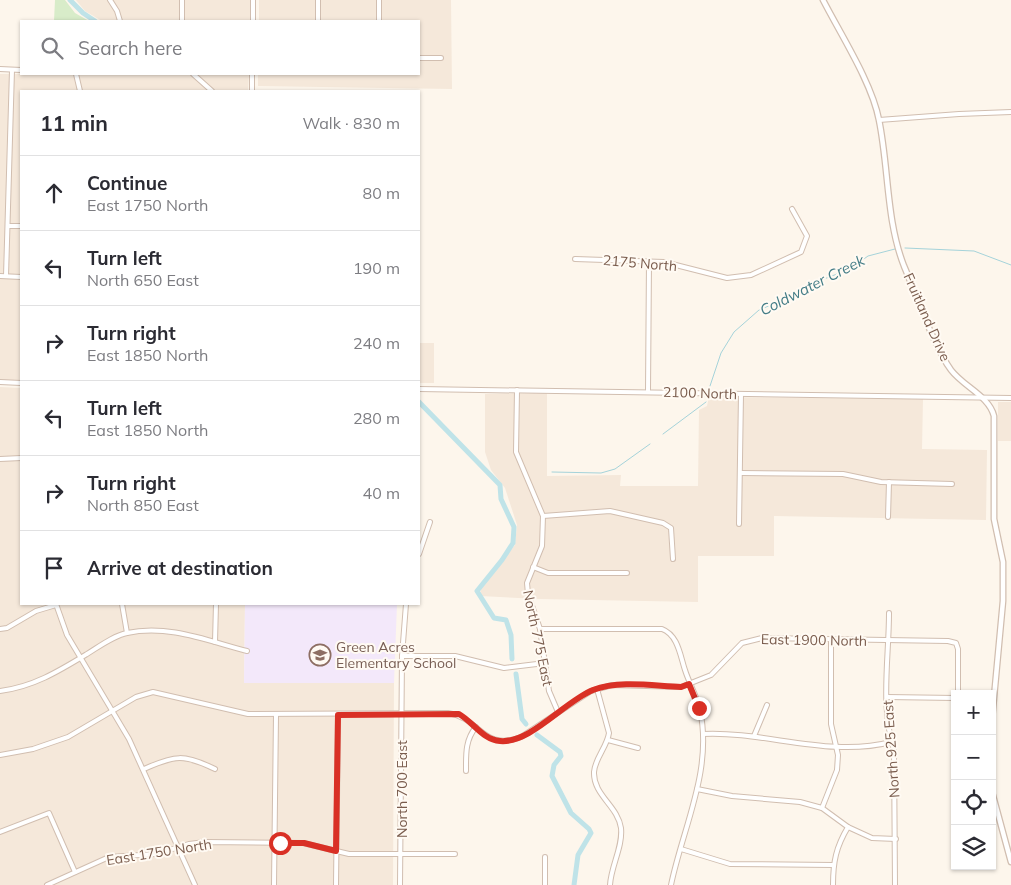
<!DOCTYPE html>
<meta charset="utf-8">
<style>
body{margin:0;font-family:Mulish,sans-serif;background:#f2f2f3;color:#2b2b33}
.controls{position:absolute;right:15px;bottom:15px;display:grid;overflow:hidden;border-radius:0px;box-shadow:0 1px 4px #0004}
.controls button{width:45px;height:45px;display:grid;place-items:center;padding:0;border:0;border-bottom:1px solid #e1e1e2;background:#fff;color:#2b2b33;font:25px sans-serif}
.stop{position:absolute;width:15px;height:15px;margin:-11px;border:4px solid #d93025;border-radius:50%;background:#fff}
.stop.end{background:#d93025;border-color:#fff;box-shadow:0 1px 5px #0008}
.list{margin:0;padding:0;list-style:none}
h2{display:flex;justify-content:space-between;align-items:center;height:65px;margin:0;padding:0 20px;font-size:21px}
h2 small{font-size:16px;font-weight:400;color:#7c7c81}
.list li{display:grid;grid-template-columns:32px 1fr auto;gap:15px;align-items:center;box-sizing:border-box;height:75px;padding:0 20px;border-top:1px solid #e1e1e2}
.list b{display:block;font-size:19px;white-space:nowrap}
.list p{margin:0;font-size:16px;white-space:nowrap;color:#7c7c81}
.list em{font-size:16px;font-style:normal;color:#7c7c81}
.icon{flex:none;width:28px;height:28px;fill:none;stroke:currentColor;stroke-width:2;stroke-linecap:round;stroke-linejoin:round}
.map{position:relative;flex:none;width:1011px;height:885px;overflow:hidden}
.search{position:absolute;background:#fff;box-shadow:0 1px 4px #0004;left:20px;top:20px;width:400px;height:55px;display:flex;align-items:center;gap:12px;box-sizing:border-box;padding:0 18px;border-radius:0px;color:#7c7c81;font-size:19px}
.panel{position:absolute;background:#fff;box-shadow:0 1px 4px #0004;left:20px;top:90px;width:400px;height:515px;border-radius:0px}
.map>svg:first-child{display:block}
.residential{fill:#f5e8da}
.education{fill:#f3e8fa}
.green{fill:#d8ecc9}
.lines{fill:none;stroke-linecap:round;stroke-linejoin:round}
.stream{stroke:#a5d3da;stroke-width:1}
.canal{stroke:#bfe3e8;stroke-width:5}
.minor-casing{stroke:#d1beb0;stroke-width:6}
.tertiary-casing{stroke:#d1beb0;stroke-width:7}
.minor{stroke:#fff;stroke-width:4}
.tertiary{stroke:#fff;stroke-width:4.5}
.route{stroke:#d93025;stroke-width:6}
.labels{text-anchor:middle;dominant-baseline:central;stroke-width:4;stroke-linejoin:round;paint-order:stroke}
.street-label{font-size:14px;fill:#7a5c4d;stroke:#fffaf3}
.education-label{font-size:14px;fill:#785e54;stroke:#fffaf3;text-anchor:start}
.water-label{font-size:15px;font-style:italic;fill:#437c86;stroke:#fffaf3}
</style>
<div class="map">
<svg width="1011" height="885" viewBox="0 0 1011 885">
<rect width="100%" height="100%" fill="#fdf6ec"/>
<!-- residential -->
<g class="residential">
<polygon points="76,0 251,0 251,21 102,21 85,11"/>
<polygon points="259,0 451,0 452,89 258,86 258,74 419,74 419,21 259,21"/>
<polygon points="0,74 249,74 248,91 21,91 21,380 0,380"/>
<rect x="419" y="343" width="15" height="40"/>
<polygon points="0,387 21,388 21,604 245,604 244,682 394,683 393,885 0,885"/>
<polygon points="547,393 547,476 621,475 620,486 698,486 699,410 707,406 709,397 923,399 922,449 987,450 986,520 774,516 774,556 698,556 698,602 539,599 480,596 481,588 515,545 517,525 505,488 491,470 485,452 485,394"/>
<rect x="998" y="402" width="13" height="39"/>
</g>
<!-- education -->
<polygon class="education" points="245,604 397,604 394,683 244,683"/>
<!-- green -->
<polygon class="green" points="55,0 65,0 75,13 89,21 54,21"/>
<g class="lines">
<!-- stream -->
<g class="stream">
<polyline points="905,248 974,251 1011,265"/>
<polyline points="710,386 721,353 734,332 759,310 790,297 811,284 850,269 868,256 895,249"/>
<polyline points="663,434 706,402"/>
<polyline points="552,472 601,473 615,469 650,444"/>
</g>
<!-- canal -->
<g class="canal">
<polyline points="70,0 83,13 95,21"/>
<polyline points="419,402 500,485 501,499 514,527 513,543 502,560 477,591 494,618 506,620 511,635 512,659"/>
<polyline points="516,674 522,719 526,724"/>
<polyline points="537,735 560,752 561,756 554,765 552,776 571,813 589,829 591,833 578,855 574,885"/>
</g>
<!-- minor casing -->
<g class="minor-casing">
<g id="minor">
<polyline points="110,0 117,11 120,21"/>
<polyline points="182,21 182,0"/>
<polyline points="253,21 253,0"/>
<polyline points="318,21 318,0"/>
<polyline points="379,21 379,0"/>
<polyline points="419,58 441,58"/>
<polyline points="0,69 21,70"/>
<polyline points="76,74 80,91"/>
<polyline points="193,74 212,91"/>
<polyline points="252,91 252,74"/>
<polyline points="879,120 959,114 1011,112"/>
<polyline points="8,226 21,226"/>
<polyline points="575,259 664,262 727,278 751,275 801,252 807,236 792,209"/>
<polyline points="0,276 21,277"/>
<polyline points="6,276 12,70"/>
<polyline points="0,382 21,383"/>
<polyline points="419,389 1011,398"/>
<polyline points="517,390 516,452 543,516 542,546 527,583 528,594 540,629 549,691 558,712"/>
<polyline points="648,391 649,261"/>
<polyline points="0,459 21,458"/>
<polyline points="741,473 843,474 881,482 952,484"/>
<polyline points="543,516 610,511 663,523 671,528 673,559"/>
<polyline points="888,517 889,482"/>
<polyline points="739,524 741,394"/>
<polyline points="419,554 430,522"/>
<polyline points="533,567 548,573 627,573"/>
<polyline points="56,604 67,635 129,739 195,885"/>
<polyline points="122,604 127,633"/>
<path d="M889,613C889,658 880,707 894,750L895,885"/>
<polyline points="0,629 7,628 36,611 56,605"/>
<path d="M540,629H662C678,635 680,655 685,670C689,683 697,696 700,710C713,770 683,827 671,885"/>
<polyline points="215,642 216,604"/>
<polyline points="402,656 455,656 504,668 545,663"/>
<path d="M597,689L609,733C607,747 595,758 594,772C593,795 618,806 621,828C623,847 611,866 610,885"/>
<path d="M0,691C33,687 59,671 87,654C100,646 113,636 127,633C168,624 208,641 247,651"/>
<polyline points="887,697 955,698"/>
<path d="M703,734C765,731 829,758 891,742"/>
<polyline points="754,736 767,705"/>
<polyline points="608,740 638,748"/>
<path d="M0,755L33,749L68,737L136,697L153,692L248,714L448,713C481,718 482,752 521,737L591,691L612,685L681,687L711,675L742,643L762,638L948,641L956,643L958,649V694"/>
<path d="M144,769C175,755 184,754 215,769"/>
<path d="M466,771C466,755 465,740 476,727"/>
<polyline points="697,789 732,796 800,802 822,808 848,827 872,838 896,839"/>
<polyline points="822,808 837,770 838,755 831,724 831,640"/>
<polyline points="0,832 49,813 75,872"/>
<polyline points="681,849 730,864 833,865"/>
<polyline points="47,885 109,857 156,854 189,844 205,842 303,843 349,854 455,854"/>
<polyline points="274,885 276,715"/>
<polyline points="336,885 338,715"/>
<polyline points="400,885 402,656 406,604"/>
<polyline points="545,885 545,857"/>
<path d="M833,885C833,862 836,847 848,827"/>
</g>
</g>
<!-- tertiary casing -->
<g class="tertiary-casing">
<g id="tertiary">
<path d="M823,0C841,35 872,83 879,120C889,169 886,220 904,266C916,294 934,347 951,370C964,387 989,396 994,416V519L1003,562V601L992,719"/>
<polyline points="992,792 1011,862"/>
</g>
</g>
<!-- minor -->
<use href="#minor" class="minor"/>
<!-- tertiary -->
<use href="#tertiary" class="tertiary"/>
</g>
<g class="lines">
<!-- route -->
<path class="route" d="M280,843H304L336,851L338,715L459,714C473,722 483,740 500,741C530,744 565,701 593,690C620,680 653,686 681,687L689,684L699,708"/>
</g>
<!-- icons -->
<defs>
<g id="school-ring" transform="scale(1.125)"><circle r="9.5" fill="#fffaf3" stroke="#8d6e63" stroke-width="1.5"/><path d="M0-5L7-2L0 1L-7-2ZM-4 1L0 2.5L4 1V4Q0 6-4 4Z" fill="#8d6e63"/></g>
</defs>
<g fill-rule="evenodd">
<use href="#school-ring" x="320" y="655"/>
</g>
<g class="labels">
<!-- street labels -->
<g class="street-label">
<text transform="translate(640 263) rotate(5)">2175 North</text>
<text transform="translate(927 317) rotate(66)">Fruitland Drive</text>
<text transform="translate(700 393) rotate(2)">2100 North</text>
<text transform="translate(538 638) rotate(78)">North 775 East</text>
<text transform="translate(814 640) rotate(1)">East 1900 North</text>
<text transform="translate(891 749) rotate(-94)">North 925 East</text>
<text transform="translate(402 789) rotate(-90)">North 700 East</text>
<text transform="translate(159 852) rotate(-9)">East 1750 North</text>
</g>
<!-- education labels -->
<g class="education-label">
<text x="336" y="647">Green Acres<tspan x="336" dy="16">Elementary School</tspan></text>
</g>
<!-- water labels -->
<g class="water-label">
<text transform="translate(812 285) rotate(-27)">Coldwater Creek</text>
</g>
</g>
</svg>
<div class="controls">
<button>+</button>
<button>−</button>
<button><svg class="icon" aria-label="locate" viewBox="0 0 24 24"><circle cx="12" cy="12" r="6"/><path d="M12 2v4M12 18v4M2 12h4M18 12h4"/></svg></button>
<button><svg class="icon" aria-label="layers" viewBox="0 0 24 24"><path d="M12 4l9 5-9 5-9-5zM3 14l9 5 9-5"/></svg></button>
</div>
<div class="stop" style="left:280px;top:843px"></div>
<div class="stop end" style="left:699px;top:708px"></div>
<div class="search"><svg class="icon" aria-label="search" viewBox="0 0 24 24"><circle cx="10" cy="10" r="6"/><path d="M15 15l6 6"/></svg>Search here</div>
<section class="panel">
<h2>11 min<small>Walk · 830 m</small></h2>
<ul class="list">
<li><svg class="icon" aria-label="ahead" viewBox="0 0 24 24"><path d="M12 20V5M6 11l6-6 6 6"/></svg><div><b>Continue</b><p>East 1750 North</p></div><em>80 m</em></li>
<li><svg class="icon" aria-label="left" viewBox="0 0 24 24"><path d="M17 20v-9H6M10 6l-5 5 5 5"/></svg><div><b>Turn left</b><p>North 650 East</p></div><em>190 m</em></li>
<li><svg class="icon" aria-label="right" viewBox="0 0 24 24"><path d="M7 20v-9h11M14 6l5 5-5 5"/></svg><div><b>Turn right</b><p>East 1850 North</p></div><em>240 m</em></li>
<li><svg class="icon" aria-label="left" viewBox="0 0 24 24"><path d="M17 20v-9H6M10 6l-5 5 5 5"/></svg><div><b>Turn left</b><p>East 1850 North</p></div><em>280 m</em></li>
<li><svg class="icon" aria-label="right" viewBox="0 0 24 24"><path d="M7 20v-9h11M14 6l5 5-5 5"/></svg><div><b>Turn right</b><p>North 850 East</p></div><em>40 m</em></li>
<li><svg class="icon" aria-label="arrive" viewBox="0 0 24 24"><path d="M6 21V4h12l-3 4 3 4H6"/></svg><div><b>Arrive at destination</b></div></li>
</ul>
</section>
</div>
